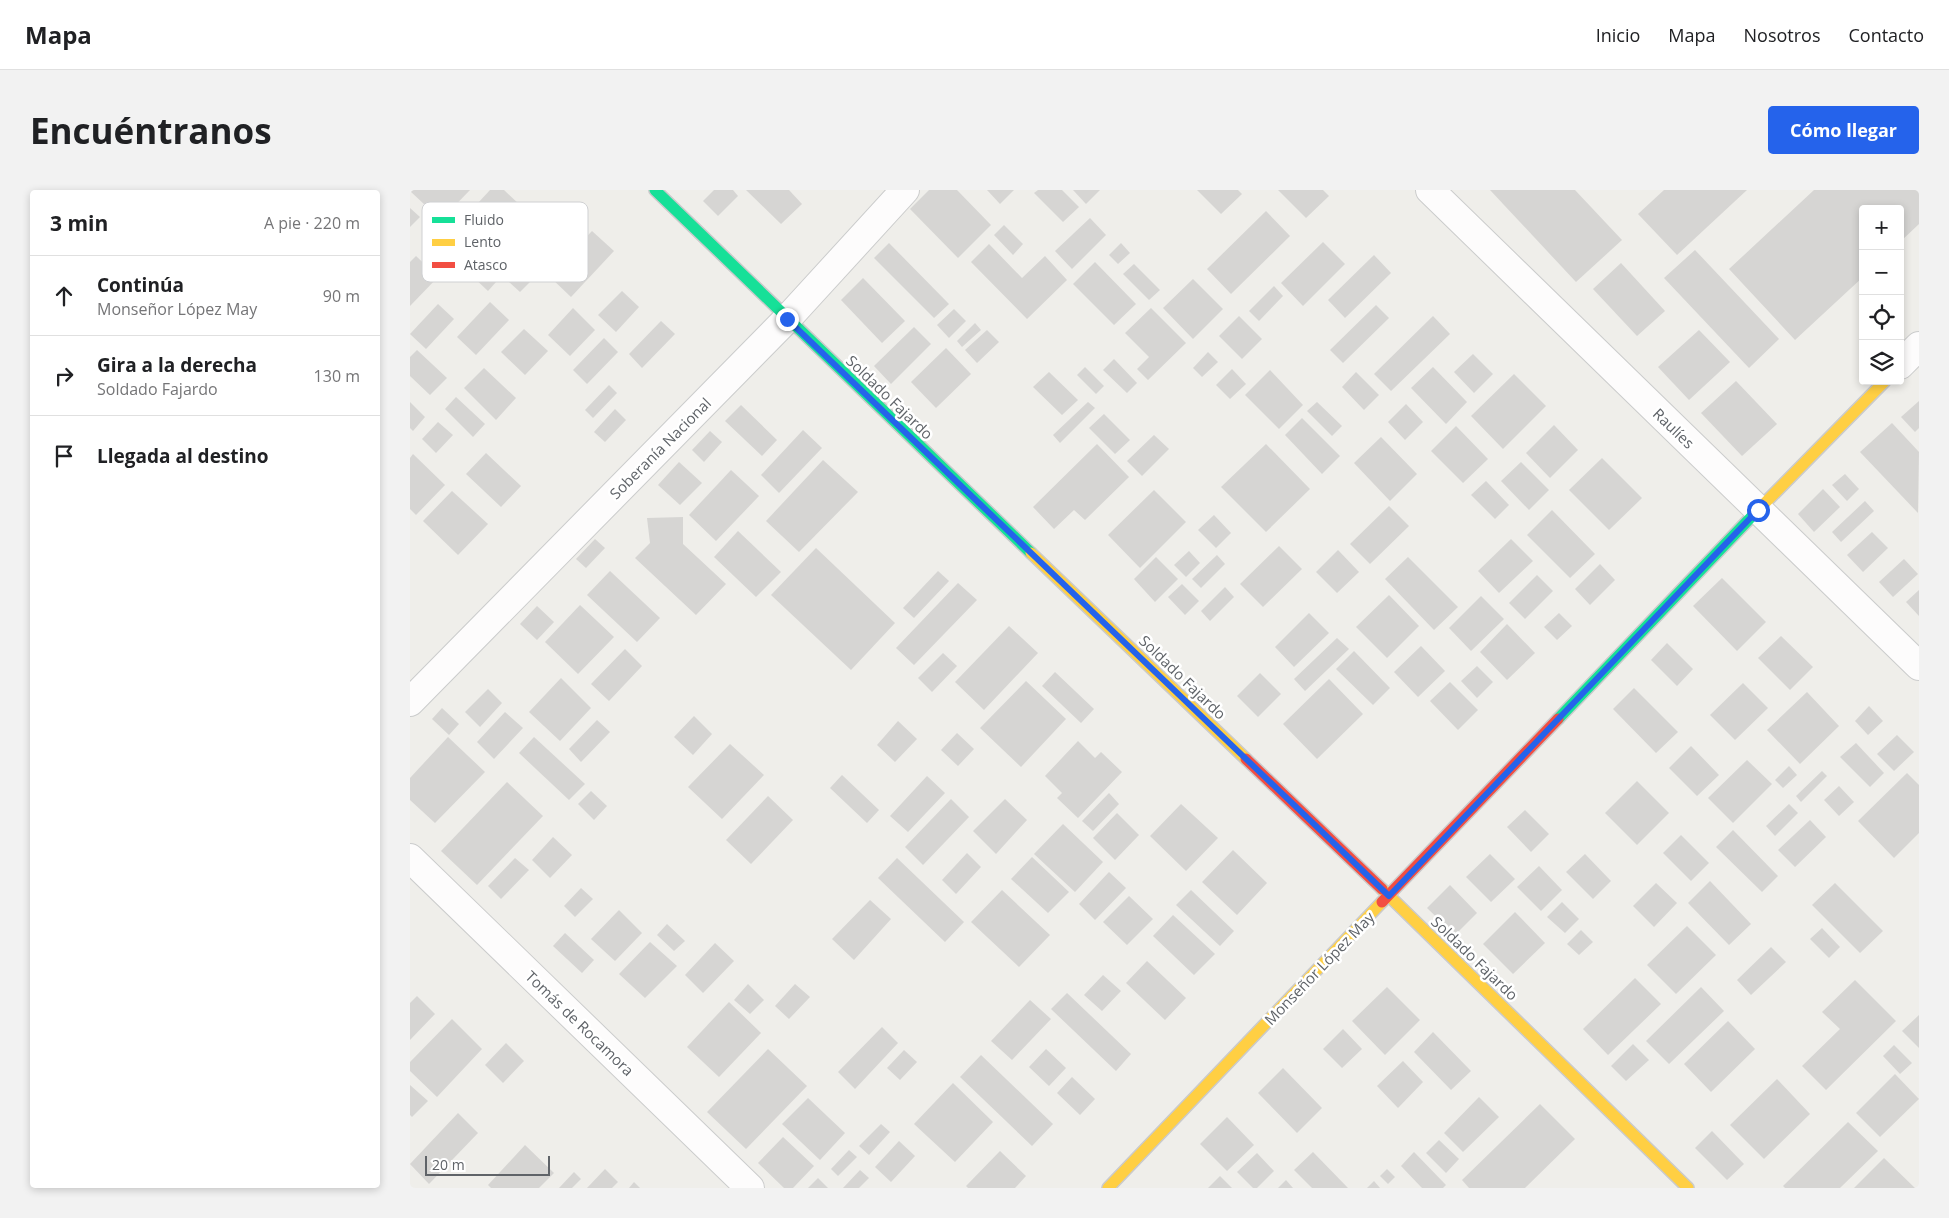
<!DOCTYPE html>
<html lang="es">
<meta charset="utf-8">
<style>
body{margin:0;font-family:"Open Sans",sans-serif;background:#f2f2f2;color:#202124}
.controls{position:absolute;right:15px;top:15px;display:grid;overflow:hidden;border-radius:5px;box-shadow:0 2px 8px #0003}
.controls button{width:45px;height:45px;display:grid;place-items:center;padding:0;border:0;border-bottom:1px solid #e0e0e0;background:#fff;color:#202124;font:25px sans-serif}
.scale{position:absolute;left:15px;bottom:12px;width:125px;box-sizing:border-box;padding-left:5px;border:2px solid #5f6368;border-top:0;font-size:14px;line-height:18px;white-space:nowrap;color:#5f6368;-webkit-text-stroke:4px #fff;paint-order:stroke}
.stop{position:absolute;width:15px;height:15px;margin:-11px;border:4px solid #2563eb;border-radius:50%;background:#fff}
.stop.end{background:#2563eb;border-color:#fff;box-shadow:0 1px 5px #0008}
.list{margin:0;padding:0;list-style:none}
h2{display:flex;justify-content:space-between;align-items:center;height:65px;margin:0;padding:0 20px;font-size:21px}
h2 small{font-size:16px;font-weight:400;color:#757577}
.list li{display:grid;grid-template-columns:32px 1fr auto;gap:15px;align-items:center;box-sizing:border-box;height:80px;padding:0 20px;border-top:1px solid #e0e0e0}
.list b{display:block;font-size:19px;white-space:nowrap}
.list p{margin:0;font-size:16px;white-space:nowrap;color:#757577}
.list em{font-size:16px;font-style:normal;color:#757577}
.icon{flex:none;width:28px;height:28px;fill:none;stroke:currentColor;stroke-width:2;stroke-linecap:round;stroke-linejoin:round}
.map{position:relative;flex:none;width:1509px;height:998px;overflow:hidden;border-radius:5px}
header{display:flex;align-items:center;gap:30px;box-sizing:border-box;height:70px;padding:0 25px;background:#fff;border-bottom:1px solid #e0e0e0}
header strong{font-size:24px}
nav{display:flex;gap:28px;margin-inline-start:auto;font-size:18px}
.intro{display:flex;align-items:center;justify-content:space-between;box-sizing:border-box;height:120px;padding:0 30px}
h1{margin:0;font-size:35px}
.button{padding:12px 22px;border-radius:5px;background:#2563eb;color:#fff;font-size:18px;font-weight:700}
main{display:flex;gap:30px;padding:0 30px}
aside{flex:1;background:#fff;border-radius:5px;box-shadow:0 2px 8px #0003}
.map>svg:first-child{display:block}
.building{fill:#d6d5d3}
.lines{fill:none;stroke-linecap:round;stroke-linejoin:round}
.street-casing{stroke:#cbcccc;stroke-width:30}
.fast-casing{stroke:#cacacb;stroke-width:14}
.slow-casing{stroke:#cacacb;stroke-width:14}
.jam-casing{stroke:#cacacb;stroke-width:14}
.street{stroke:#fdfcfc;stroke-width:28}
.fast{stroke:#16e098;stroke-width:11}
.slow{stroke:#ffcf43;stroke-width:11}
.jam{stroke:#f24e42;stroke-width:11}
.route{stroke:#2563eb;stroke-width:6}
.labels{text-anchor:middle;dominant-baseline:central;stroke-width:5;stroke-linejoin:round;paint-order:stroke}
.street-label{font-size:15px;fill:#5f6368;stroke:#fff}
.key{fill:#fff;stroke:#cfd0d2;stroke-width:1}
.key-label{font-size:14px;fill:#5f6368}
</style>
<header>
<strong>Mapa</strong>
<nav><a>Inicio</a><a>Mapa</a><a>Nosotros</a><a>Contacto</a></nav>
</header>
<div class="intro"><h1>Encuéntranos</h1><a class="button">Cómo llegar</a></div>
<main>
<aside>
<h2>3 min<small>A pie · 220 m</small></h2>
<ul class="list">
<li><svg class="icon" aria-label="ahead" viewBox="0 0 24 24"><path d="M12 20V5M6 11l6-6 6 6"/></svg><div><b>Continúa</b><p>Monseñor López May</p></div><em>90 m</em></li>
<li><svg class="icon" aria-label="right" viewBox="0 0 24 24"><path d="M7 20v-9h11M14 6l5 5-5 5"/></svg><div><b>Gira a la derecha</b><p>Soldado Fajardo</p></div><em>130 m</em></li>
<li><svg class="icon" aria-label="arrive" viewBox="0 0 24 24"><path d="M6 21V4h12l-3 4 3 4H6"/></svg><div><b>Llegada al destino</b></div></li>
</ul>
</aside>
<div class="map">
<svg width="1509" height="998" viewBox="0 0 1509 998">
<rect width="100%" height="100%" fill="#efeeea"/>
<!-- building -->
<g class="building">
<polygon points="1,0 60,0 31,30 0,1"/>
<polygon points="80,0 94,0 111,16 66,63 42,41"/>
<polygon points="304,0 323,0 328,6 308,26 293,11"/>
<polygon points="336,0 379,0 392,14 371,34"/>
<polygon points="519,0 547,0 581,35 548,68 500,19"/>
<polygon points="577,0 604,0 590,14"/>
<polygon points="628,0 652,0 669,17 653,32 624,3"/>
<polygon points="663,0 690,0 676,14"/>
<polygon points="787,0 828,0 832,4 811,24"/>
<polygon points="868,0 913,0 919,6 896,28"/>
<polygon points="1080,0 1165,0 1212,50 1166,92"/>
<polygon points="1254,0 1337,0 1267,65 1228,24"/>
<polygon points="1404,0 1509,0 1509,34 1490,52 1490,19 1453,19 1453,87 1385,150 1319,79"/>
<polygon points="0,18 10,27 0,37"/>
<polygon points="856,21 880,46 821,104 797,79"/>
<polygon points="680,28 696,45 662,79 645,61"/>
<polygon points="594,35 613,54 603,65 584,45"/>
<polygon points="182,41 204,61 161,107 139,86"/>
<polygon points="913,52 935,74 893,116 871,93"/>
<polygon points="479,53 539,114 524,128 464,68"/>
<polygon points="711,53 720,63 708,74 699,65"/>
<polygon points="579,54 612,88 635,66 657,90 617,129 561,72"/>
<polygon points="1285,60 1369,149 1339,178 1254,88"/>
<polygon points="964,65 981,83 935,128 918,110"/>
<polygon points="6,66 28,87 0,116 0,72"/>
<polygon points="77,67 94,83 78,101 60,84"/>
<polygon points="685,72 726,114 704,135 663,94"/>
<polygon points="1211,73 1255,121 1227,146 1183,99"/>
<polygon points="724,74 750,100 739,110 713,84"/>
<polygon points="110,81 121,91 110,102 99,92"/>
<polygon points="453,88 495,131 472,153 431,110"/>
<polygon points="783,89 813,119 783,149 753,118"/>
<polygon points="864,96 873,106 849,131 839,121"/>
<polygon points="212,101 229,117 206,142 188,125"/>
<polygon points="80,112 99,130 66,165 47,147"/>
<polygon points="28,114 44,129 16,159 0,144"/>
<polygon points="966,115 979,128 933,173 920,160"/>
<polygon points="163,118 185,140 160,166 138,145"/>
<polygon points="741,118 776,153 738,190 727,179 739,167 715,143"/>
<polygon points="544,119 556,131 539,148 527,135"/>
<polygon points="829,126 852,149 832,169 809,146"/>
<polygon points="1023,126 1040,144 981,201 964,184"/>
<polygon points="251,131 265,144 232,178 219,164"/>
<polygon points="565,133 571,140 552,157 547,151"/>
<polygon points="504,137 521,154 481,194 464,176"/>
<polygon points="114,139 138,161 115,185 91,162"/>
<polygon points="577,140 589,152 567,173 555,160"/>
<polygon points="1289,140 1320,172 1279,210 1248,177"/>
<polygon points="194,148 208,162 177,194 163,180"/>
<polygon points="536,158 561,184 526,218 501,192"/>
<polygon points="7,160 37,188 20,205 0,186 0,167"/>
<polygon points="798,162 808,172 792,187 783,178"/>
<polygon points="1063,164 1083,184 1064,203 1044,182"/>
<polygon points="704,169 727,193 717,203 693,180"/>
<polygon points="675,177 694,196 686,204 667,185"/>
<polygon points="1023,177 1057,212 1036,234 1001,198"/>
<polygon points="74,178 106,208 86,230 54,198"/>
<polygon points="822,179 836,194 820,209 806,195"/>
<polygon points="860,180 893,215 869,239 835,205"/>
<polygon points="639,182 668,210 652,225 623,197"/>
<polygon points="946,182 969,205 954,220 932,197"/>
<polygon points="1104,184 1136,216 1093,259 1061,226"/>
<polygon points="1326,191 1367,234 1332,266 1291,223"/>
<polygon points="199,195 207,203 183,228 175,220"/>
<polygon points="46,207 75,234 63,247 35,219"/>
<polygon points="1509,211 1509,238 1505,242 1491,227"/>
<polygon points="0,212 15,227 3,241 0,238"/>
<polygon points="678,212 685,218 650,253 643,245"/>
<polygon points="907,212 932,236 922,246 897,221"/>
<polygon points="996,214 1013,232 995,250 978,232"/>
<polygon points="331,215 367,250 352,266 315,231"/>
<polygon points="205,219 216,230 195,252 184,242"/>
<polygon points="694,224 720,250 705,264 679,238"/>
<polygon points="892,228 930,266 912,284 875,245"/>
<polygon points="28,232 43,245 26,263 12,249"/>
<polygon points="1482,233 1509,262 1508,323 1450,262"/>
<polygon points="1144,235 1168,260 1140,288 1116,263"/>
<polygon points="1046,236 1078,269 1053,293 1021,261"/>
<polygon points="393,240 412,258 369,303 351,285"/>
<polygon points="300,241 312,252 294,272 282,260"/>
<polygon points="744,245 759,259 732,286 717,271"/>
<polygon points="971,247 1007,284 980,311 944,273"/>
<polygon points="687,254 719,287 675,330 664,320 644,339 623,317"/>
<polygon points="856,254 900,299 856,342 811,297"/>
<polygon points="76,263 111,296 91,317 56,284"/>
<polygon points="3,264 35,295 6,325 0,319 0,268"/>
<polygon points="1192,268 1232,308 1199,340 1159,300"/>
<polygon points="413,270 448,302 389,362 356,331"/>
<polygon points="269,272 292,293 270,315 248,295"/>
<polygon points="1111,272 1139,300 1119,320 1091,291"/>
<polygon points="321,280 349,306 306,351 279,325"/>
<polygon points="1435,284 1449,299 1437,311 1422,295"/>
<polygon points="1076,291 1099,315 1085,329 1061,305"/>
<polygon points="1413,299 1430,317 1404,342 1388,324"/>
<polygon points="744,300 776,332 730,378 698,345"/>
<polygon points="42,301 78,334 48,365 13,331"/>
<polygon points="1455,311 1464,321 1431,352 1422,342"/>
<polygon points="979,316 999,336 960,374 940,354"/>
<polygon points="1142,320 1185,364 1160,388 1117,345"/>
<polygon points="804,325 821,343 806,358 788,340"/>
<polygon points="273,327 273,354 316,394 286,425 225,368 240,353 237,328"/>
<polygon points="328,341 371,382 346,407 304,367"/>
<polygon points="1462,342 1478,358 1453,382 1437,365"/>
<polygon points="185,349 195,358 176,378 166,369"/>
<polygon points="1101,349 1123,371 1089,403 1068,381"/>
<polygon points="869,356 892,379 853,417 830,394"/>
<polygon points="406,358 485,433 441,480 361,405"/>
<polygon points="928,360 949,382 927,403 906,382"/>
<polygon points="779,361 790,373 776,387 764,375"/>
<polygon points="807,365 815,374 791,398 782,389"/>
<polygon points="746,367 768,389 745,412 724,389"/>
<polygon points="998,367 1048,417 1024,440 975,389"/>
<polygon points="1494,369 1508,384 1483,407 1469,392"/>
<polygon points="1190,374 1205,390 1180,415 1165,399"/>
<polygon points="200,381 250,428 227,452 177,405"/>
<polygon points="528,381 539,391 504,428 493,418"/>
<polygon points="1127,385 1143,401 1115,429 1099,413"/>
<polygon points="1312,388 1356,432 1327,461 1283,416"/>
<polygon points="548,393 567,410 504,475 486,458"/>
<polygon points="772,394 789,411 775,425 758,407"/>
<polygon points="815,397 824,407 800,431 791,421"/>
<polygon points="1509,400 1509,426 1496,412"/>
<polygon points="979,405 1009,436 977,468 946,437"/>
<polygon points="1071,406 1094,429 1061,461 1039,438"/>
<polygon points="170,415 204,447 168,484 135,452"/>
<polygon points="127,416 144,432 127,450 110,434"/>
<polygon points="899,423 919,443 884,477 865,457"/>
<polygon points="1149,423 1162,436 1147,450 1134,437"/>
<polygon points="1097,434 1125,463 1097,490 1070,462"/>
<polygon points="599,436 628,463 574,520 545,492"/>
<polygon points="1371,446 1403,477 1380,500 1348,468"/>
<polygon points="927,448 939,459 895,501 884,489"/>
<polygon points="1257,453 1283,479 1267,496 1241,470"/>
<polygon points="1011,456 1035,481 1008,507 984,482"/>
<polygon points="215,459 232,476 199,511 181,494"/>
<polygon points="944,461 980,498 963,515 926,479"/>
<polygon points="533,463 547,476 522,502 508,488"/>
<polygon points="1067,476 1083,492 1067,508 1051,491"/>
<polygon points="645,482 684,519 671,533 632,496"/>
<polygon points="850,483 871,504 848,527 827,506"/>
<polygon points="151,488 181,518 150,551 119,522"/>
<polygon points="919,489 953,524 907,569 873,534"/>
<polygon points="616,491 656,529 611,577 570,538"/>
<polygon points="1040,492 1068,520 1048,540 1020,511"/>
<polygon points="1333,493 1358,518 1325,550 1300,525"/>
<polygon points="1224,498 1268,542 1246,563 1203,519"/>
<polygon points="78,499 92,513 70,537 55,522"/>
<polygon points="1397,502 1429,536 1390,574 1357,540"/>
<polygon points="1459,516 1473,531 1458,545 1445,531"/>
<polygon points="32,518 49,534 39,545 22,529"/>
<polygon points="95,522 113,538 84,569 67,552"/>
<polygon points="284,526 302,544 283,565 264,547"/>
<polygon points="187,530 200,542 171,572 159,559"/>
<polygon points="488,531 507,549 485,572 467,555"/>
<polygon points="547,543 564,559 548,576 531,560"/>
<polygon points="1487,545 1504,562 1484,581 1467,564"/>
<polygon points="38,547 75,582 25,633 0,610 0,588"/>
<polygon points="124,547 175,594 159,610 109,563"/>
<polygon points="668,551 685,568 691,562 712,582 668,628 647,608 652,603 635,586"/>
<polygon points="1446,553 1474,583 1460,597 1430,567"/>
<polygon points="320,554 354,585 312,629 278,597"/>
<polygon points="1281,556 1309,585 1287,606 1259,578"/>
<polygon points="1337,570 1362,594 1323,633 1298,608"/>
<polygon points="1379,576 1387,585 1373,598 1365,590"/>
<polygon points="1412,581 1417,586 1391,612 1386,606"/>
<polygon points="1497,583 1509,595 1509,643 1484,668 1448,631"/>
<polygon points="432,585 469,620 457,633 420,598"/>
<polygon points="517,586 535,603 498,642 480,626"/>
<polygon points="1227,591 1259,623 1227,655 1195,623"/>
<polygon points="97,592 133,626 67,695 31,661"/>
<polygon points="1429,596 1444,612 1429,626 1414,610"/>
<polygon points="181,601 197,616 184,630 168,614"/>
<polygon points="699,603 709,614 683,641 672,631"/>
<polygon points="358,606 383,630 341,674 316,650"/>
<polygon points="541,609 559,627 513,675 495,657"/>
<polygon points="595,609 617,630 586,664 563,641"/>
<polygon points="771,614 808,648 776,681 740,646"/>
<polygon points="1379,614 1388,623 1365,646 1356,636"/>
<polygon points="1115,620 1139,644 1121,662 1097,637"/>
<polygon points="707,623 729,645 705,670 683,648"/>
<polygon points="1400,630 1416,647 1385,677 1368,660"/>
<polygon points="653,634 693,672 665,702 624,664"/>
<polygon points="1323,640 1368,686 1352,702 1306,657"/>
<polygon points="1271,645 1299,673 1281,691 1253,663"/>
<polygon points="143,647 162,665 140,688 122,670"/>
<polygon points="823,660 857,693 827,725 792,692"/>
<polygon points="557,663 571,677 546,704 532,690"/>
<polygon points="1080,664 1105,689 1081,712 1056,687"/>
<polygon points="1175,664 1201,691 1183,709 1156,682"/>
<polygon points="622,667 659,702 638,723 601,689"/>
<polygon points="105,668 119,680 91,709 78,696"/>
<polygon points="487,668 554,732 535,752 468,688"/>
<polygon points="1129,676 1152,700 1131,721 1107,697"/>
<polygon points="699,682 716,698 685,730 669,714"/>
<polygon points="1300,691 1341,734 1319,755 1278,713"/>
<polygon points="1246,693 1267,713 1244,737 1223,716"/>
<polygon points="1425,693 1473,741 1450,763 1402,715"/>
<polygon points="1040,695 1067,723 1045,745 1017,718"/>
<polygon points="171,698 183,709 165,727 154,716"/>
<polygon points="592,700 640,745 609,777 561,732"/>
<polygon points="781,700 824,741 810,756 766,715"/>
<polygon points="719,706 743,729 717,755 693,732"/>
<polygon points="460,710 481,729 444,770 422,749"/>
<polygon points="1152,712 1169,729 1155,743 1137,727"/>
<polygon points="209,720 232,743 205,771 181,749"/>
<polygon points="1105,722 1135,753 1103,784 1073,754"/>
<polygon points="763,725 805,764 784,785 743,746"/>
<polygon points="257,734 275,751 264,761 247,745"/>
<polygon points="1277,736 1306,765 1266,804 1237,775"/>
<polygon points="1412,738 1430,757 1419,768 1400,749"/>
<polygon points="1171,740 1183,752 1169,765 1157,754"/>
<polygon points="155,743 184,770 172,783 143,756"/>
<polygon points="240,752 267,776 235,808 209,784"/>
<polygon points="305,753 324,771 293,803 275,785"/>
<polygon points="1361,757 1376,772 1341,805 1327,790"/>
<polygon points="737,771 776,808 755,830 716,793"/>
<polygon points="693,785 711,801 692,821 674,805"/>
<polygon points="1225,788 1251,814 1198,865 1173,839"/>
<polygon points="1445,790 1486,831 1416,900 1392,876 1430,839 1412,822"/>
<polygon points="338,794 354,810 340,824 324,810"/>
<polygon points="385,794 400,807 379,829 365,816"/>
<polygon points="977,797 1010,830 975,865 942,831"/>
<polygon points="1291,797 1314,821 1259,874 1236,851"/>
<polygon points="657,803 721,864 706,881 641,819"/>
<polygon points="7,806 25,824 0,850 0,813"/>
<polygon points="620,810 641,829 602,870 581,851"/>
<polygon points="319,812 351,843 309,887 277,857"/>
<polygon points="1509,825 1509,858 1492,841"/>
<polygon points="42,829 72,859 27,907 0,881 0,872"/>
<polygon points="1318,831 1345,859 1301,902 1274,874"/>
<polygon points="472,837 488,853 445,899 428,882"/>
<polygon points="933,839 952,859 932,878 913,859"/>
<polygon points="1023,842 1061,881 1041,900 1004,862"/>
<polygon points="96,853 114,871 93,893 75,875"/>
<polygon points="1223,854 1239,870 1216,891 1201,876"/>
<polygon points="1484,855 1502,873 1490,884 1473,866"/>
<polygon points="358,859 397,896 336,959 297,922"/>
<polygon points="636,859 656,878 639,896 619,877"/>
<polygon points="494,860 507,872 490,890 477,878"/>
<polygon points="571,865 643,934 622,956 550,887"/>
<polygon points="993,871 1013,892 988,918 967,896"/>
<polygon points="873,878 912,918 887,943 848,903"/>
<polygon points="1485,884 1509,909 1470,947 1446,923"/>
<polygon points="662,887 685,909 670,925 647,903"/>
<polygon points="1367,889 1400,924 1354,969 1320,935"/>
<polygon points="543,893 583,932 545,972 504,934"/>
<polygon points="0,895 18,911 2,927 0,925"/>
<polygon points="1069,907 1089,927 1053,962 1034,943"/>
<polygon points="398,908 435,943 410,970 372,934"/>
<polygon points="1130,914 1165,949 1115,998 1059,998 1052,990"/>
<polygon points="48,923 68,943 19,994 0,974"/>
<polygon points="817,927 844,955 817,981 790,954"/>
<polygon points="1438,932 1468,961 1430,998 1375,998 1373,996"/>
<polygon points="471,934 480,942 459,965 449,956"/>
<polygon points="1302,941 1334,974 1317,990 1285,958"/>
<polygon points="373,947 404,976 383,998 374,998 348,973"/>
<polygon points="1029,950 1049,969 1036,983 1016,963"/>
<polygon points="489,951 505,966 481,992 465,977"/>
<polygon points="115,955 144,983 129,998 81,998 78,995"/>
<polygon points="439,960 447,967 428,986 421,979"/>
<polygon points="590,961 616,986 605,998 558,998 556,996"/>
<polygon points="903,962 938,998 902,998 884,980"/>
<polygon points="1004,962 1036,995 1033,998 1012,998 991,976"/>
<polygon points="847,963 864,981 847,998 843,998 827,982"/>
<polygon points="1474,968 1505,998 1444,998"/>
<polygon points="195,979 208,992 202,998 177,998"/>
<polygon points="977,979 985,987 978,994 970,986"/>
<polygon points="450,980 459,988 449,998 433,998"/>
<polygon points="164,982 171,989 162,998 149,998"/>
<polygon points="810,986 822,998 798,998"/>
<polygon points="408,988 418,998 398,998"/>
<polygon points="876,990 883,998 868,998"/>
<polygon points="964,991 970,998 957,998"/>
<polygon points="224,992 230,998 219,998"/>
</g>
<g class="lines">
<!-- street casing -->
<g class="street-casing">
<g id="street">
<polyline points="1020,0 1509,476"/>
<polyline points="1490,175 1509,156"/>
<polyline points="0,512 377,129 495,0"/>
<polyline points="0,668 340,998"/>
</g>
</g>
<!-- fast casing -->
<g class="fast-casing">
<g id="fast">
<polyline points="245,0 621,363"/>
<polyline points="1148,529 1346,322"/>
</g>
</g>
<!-- slow casing -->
<g class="slow-casing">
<g id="slow">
<polyline points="1346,322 1475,191"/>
<polyline points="621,363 836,569"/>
<polyline points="972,699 1278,998"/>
<polyline points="698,998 972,712"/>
</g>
</g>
<!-- jam casing -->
<g class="jam-casing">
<g id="jam">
<polyline points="836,569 972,699"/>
<polyline points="972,712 1148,529"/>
</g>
</g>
<!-- street -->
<use href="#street" class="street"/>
<!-- fast -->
<use href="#fast" class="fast"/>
<!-- slow -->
<use href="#slow" class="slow"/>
<!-- jam -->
<use href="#jam" class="jam"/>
</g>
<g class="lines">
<!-- route -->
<polyline class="route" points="377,129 979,706 1348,320"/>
</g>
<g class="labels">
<!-- street labels -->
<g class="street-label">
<text transform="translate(480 207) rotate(44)">Soldado Fajardo</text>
<text transform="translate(1264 238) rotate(44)">Raulíes</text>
<text transform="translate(250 258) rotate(-45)">Soberanía Nacional</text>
<text transform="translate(773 487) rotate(44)">Soldado Fajardo</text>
<text transform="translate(1065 768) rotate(44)">Soldado Fajardo</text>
<text transform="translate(909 778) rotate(-46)">Monseñor López May</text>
<text transform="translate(170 833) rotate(44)">Tomás de Rocamora</text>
</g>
</g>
<!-- legend -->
<rect x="12" y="12" width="166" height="80" rx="8" class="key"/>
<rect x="22" y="27" width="23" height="6" fill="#16e098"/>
<rect x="22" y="49" width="23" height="7" fill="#ffcf43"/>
<rect x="22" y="72" width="23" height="6" fill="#f24e42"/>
<g class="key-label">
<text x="54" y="35">Fluido</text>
<text x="54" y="57">Lento</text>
<text x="54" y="80">Atasco</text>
</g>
</svg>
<div class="controls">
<button>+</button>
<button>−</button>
<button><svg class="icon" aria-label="locate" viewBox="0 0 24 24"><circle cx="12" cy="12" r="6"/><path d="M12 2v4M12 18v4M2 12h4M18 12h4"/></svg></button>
<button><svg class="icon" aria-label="layers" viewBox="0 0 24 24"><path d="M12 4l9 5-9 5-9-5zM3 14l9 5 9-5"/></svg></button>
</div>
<div class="scale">20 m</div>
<div class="stop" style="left:1348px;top:320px"></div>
<div class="stop end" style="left:377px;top:129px"></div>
</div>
</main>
